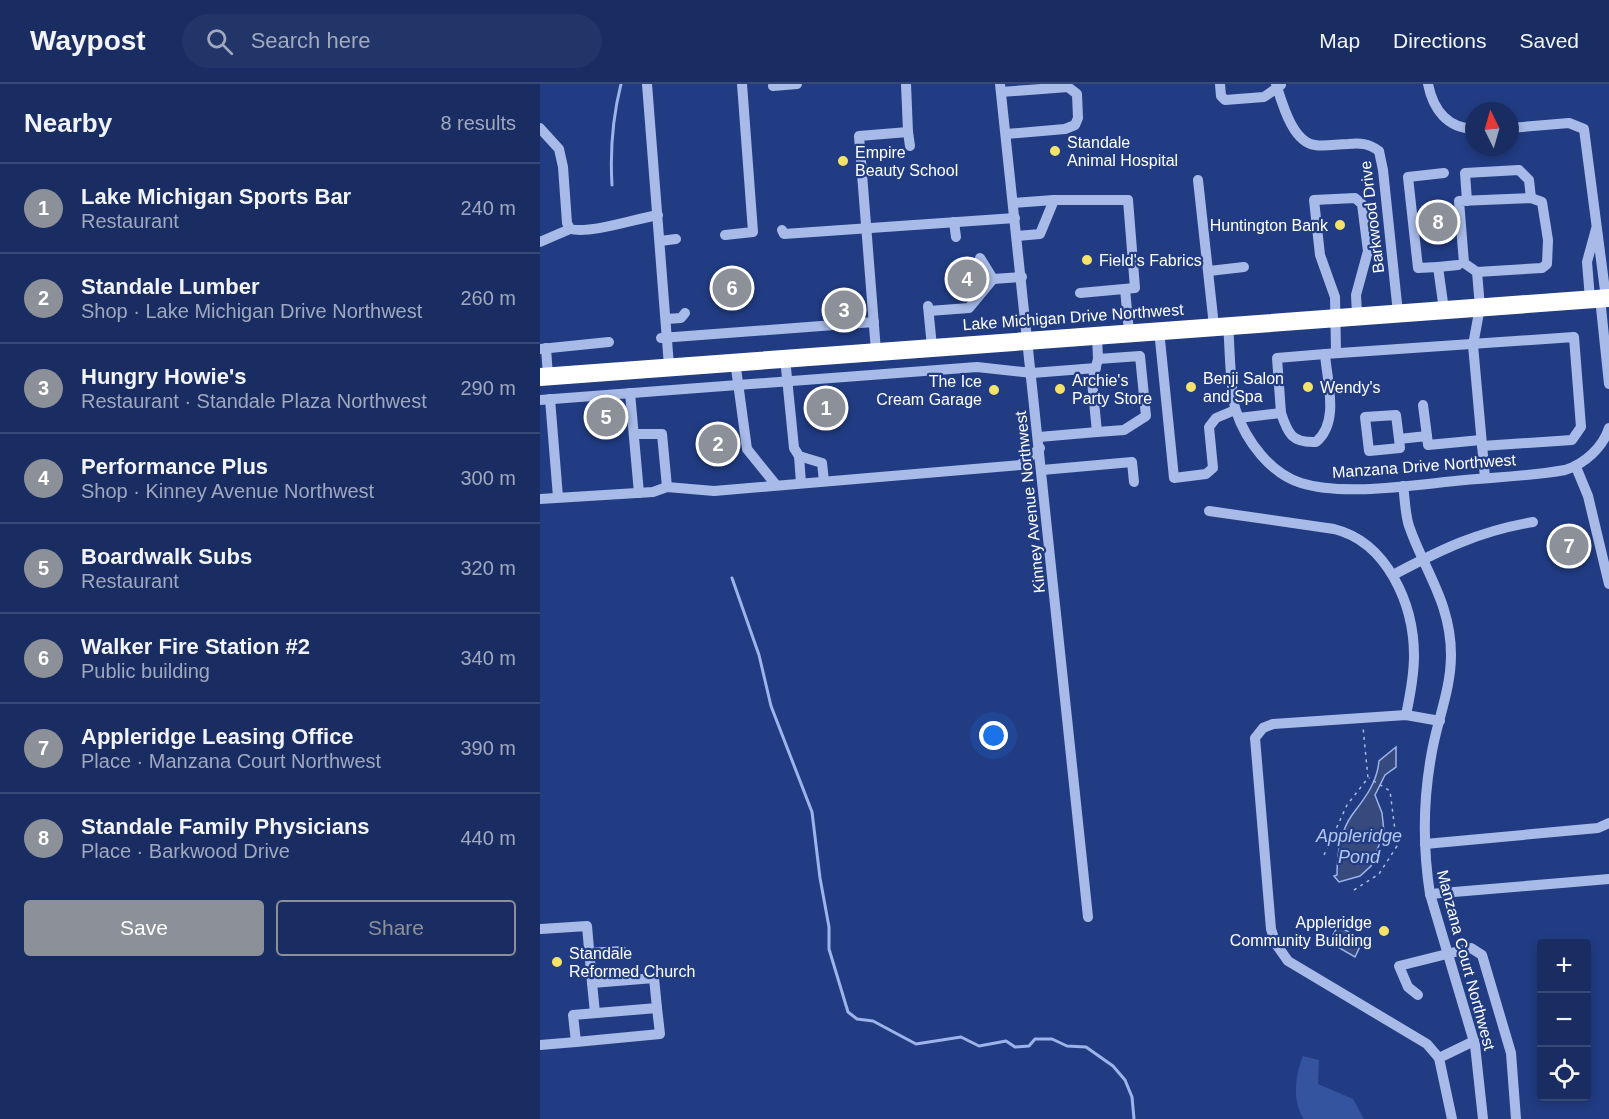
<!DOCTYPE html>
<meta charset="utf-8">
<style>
body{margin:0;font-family:Helvetica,sans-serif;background:#223568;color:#f1f3f6}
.controls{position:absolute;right:18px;bottom:18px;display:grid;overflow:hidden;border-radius:6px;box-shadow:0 3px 9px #0003}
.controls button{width:54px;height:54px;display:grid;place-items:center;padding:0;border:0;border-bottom:2px solid #374977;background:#192d62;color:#f1f3f6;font:30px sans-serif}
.compass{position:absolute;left:925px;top:18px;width:54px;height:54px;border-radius:50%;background:#192d62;box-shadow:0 3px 9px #0003;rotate:355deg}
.you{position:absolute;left:454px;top:652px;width:21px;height:21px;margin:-15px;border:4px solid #fff;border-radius:50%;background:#1a73e8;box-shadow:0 0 0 9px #1a73e833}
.badge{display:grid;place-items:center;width:39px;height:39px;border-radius:50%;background:#8c9099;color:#fff;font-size:20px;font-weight:700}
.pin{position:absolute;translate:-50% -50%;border:3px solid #fff;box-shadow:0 2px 6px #0006}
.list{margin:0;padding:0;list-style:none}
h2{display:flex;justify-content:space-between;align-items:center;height:78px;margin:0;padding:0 24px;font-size:26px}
h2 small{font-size:20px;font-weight:400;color:#9fa8be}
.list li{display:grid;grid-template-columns:39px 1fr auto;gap:18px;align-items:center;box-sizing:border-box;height:90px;padding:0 24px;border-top:2px solid #374977}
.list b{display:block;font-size:22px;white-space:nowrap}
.list p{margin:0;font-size:20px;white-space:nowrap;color:#9fa8be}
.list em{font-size:20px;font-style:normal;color:#9fa8be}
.actions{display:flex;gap:12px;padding:18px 24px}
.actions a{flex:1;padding:14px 0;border:2px solid #8c9099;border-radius:6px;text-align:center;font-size:21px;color:#8c9099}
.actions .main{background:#8c9099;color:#fff}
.icon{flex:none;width:33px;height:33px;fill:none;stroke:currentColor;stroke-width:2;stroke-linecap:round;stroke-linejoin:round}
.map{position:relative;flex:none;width:1069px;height:1035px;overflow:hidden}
header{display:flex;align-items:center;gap:36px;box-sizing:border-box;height:84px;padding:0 30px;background:#192d62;border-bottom:2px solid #374977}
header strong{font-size:28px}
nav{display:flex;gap:33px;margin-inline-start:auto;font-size:21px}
.search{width:420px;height:54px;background:#223568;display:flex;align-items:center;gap:15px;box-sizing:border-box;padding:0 21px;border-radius:33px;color:#9fa8be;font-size:22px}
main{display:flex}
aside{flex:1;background:#192d62}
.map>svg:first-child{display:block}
.green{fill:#3554a0}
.water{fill:#364a7e;stroke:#9cb4ea;stroke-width:1.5}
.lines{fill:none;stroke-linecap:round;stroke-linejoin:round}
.stream{stroke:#9cb4ea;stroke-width:3}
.path{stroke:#a8bbe8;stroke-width:1.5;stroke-dasharray:3 4.5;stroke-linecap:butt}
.minor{stroke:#a8bbe8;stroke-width:10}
.highway{stroke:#fff;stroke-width:18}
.poi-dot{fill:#f5e369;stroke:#213c83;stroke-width:2}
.labels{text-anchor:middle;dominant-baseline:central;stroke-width:4.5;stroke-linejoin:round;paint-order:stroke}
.poi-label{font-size:16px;fill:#fff;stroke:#213c83;text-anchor:start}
.street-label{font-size:16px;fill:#fff;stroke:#213c83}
.water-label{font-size:18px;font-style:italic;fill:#b4c6f0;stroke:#213c83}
</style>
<header>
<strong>Waypost</strong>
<div class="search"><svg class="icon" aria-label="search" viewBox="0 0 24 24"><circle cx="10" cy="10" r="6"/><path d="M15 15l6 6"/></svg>Search here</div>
<nav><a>Map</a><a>Directions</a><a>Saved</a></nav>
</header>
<main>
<aside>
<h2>Nearby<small>8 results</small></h2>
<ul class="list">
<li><span class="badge">1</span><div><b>Lake Michigan Sports Bar</b><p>Restaurant</p></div><em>240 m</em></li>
<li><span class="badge">2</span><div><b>Standale Lumber</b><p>Shop · Lake Michigan Drive Northwest</p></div><em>260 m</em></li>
<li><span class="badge">3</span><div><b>Hungry Howie's</b><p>Restaurant · Standale Plaza Northwest</p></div><em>290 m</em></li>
<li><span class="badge">4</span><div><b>Performance Plus</b><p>Shop · Kinney Avenue Northwest</p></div><em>300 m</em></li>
<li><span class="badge">5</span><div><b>Boardwalk Subs</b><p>Restaurant</p></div><em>320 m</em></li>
<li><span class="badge">6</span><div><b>Walker Fire Station #2</b><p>Public building</p></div><em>340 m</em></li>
<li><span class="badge">7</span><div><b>Appleridge Leasing Office</b><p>Place · Manzana Court Northwest</p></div><em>390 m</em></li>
<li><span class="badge">8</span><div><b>Standale Family Physicians</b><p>Place · Barkwood Drive</p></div><em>440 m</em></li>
</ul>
<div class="actions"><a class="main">Save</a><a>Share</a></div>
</aside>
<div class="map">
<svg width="1069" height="1035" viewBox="0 0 1069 1035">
<rect width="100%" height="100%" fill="#213c83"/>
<!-- green -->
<path class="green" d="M763,972L779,976L778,1000L813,1015L824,1035H764C752,1018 755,991 763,972Z"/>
<!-- water -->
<g class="water">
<path d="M856,663V683L845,691L835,711L842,729L844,748L831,782L820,792L799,798L794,792L797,791C797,771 800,748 812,731C825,714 837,699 839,677Z"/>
<polygon points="798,842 823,856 815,873 789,858"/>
</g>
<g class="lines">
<!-- stream -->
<g class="stream">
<path d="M72,101C70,68 73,32 81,0"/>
<polyline points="192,494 219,571 231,622 272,728 280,794 289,843 289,865 308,928 317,935 333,937 376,960 421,953 439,962 466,957 475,963 489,962 495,955 512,955 527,962 546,963 573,982 585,996 592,1013 594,1035"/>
</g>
<!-- path -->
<g class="path">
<polyline points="784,771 807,721 828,694 823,643"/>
<polyline points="814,806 839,790 857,762 850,707 829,694"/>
</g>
<!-- minor -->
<g class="minor">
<polyline points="107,0 129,282"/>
<polyline points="460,0 548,833"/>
<polyline points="680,0 681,12 685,16 724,13 741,1"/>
<path d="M736,0C742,18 752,58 775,61C785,63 797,60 808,60C820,59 828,59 839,67L843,86L858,229"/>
<path d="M888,0C893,25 907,44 934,45"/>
<polyline points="233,2 257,0"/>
<polyline points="461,8 528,3 537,10 538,34 535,41 525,45 466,50"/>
<path d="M0,44L19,65L23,83L27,139L30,145C51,150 95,135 118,131"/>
<polyline points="970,44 1029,39 1044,45 1066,214"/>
<polyline points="368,48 370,62"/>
<polyline points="658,96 674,242"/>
<polyline points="927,117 925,89 979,86 989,96 991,114"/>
<polyline points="473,119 514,116 588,116 595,204 540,209"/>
<polyline points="414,138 416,153"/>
<polyline points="242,146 244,150 475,134"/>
<polyline points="185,151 213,148 202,0"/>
<polyline points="477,152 500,150 514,116"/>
<polyline points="120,157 136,155"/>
<polyline points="0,158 30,145"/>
<polyline points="898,183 918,181"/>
<polyline points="669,187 704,183"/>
<polyline points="937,188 1002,184 1007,180 1008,156 1002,118 991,114 919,117 924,179 937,188 940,223 933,261 945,394"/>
<polyline points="453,195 482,193"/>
<polyline points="585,205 589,248"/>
<polyline points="1060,214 1069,300"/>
<polyline points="1050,215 1047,178 1056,145"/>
<polyline points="388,222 392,263"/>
<polyline points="904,226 898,183 878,184 868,93 904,89"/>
<polyline points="389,227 429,224 453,195 440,174"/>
<polyline points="126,235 141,234 145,229"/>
<path d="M688,241C690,262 690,310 696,327C706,357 731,390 761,399C805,413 879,400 925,396C958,393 992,392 1025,386C1045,380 1063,363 1069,344"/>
<polyline points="619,246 634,394 666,390 673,384 669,343 676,334 695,326"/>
<polyline points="121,254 334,238"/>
<polyline points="6,264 8,292"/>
<polyline points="0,265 69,258"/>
<polyline points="336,267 319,52 368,48 366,0"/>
<polyline points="796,268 795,213 780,171 774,116 815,114 822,120 828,167 816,211 817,231"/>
<polyline points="245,274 254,364 259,372 282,379 284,397"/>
<polyline points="195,277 207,365 236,401"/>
<polyline points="90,309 99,409"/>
<polyline points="10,315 18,413"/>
<polyline points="0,316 437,283 492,289 556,284"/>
<polyline points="883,321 887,352"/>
<polyline points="741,329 737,274 785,270"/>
<path d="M699,334L741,329C748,350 752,359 776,358C800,338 787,298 785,270L1034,253L1041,343L1032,356L942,362"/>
<polyline points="557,348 584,346 606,332 600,272 558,275"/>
<polyline points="94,350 122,350 127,403"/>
<polyline points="499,353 557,348 552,297 558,275 557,251"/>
<polyline points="859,355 856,331 825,333 829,367 860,364 859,355 887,352 888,361 941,356"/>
<polyline points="259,372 261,399"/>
<polyline points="1036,383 1048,412 1069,500"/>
<polyline points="502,386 592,378 594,398"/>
<path d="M863,402C865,414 865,430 869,442C885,488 911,519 911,571C911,607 896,639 891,673C883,718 883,765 890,810L935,961L943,1035"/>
<polyline points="0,415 113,408 127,403 174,407 480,381 500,364"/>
<path d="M669,427L794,445C847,458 874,520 874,572C874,592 870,612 866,631"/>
<path d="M853,491C900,466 939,447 993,438"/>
<polyline points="900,637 866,631 733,640 723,644 715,654 731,845 736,860 748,877 887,960 899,974 912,1035"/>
<polyline points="885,760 1058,744 1069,739"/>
<polyline points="890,810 1069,795"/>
<polyline points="49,869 82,867"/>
<polyline points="52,899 55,929"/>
<polyline points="878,911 868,903 859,882 931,864 942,871 971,969 976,1035"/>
<polyline points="36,958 120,950 117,924"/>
<polyline points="0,961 36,958 33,931 117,924 114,894 52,899 47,842 1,845"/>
<polyline points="899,974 934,957"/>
</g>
<!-- highway -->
<polyline class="highway" points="0,293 1069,214"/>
</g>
<!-- markers -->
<g class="poi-dot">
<circle cx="515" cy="67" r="6"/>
<circle cx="303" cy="77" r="6"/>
<circle cx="800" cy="141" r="6"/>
<circle cx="547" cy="176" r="6"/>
<circle cx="651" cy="303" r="6"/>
<circle cx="768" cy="303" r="6"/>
<circle cx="520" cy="305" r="6"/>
<circle cx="454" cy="306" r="6"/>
<circle cx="844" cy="847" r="6"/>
<circle cx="17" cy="878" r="6"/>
</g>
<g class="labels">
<!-- poi labels -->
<g class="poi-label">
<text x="527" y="58">Standale<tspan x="527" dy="18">Animal Hospital</tspan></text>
<text x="315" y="68">Empire<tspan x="315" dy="18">Beauty School</tspan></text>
<text x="788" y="141" text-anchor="end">Huntington Bank</text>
<text x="559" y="176">Field's Fabrics</text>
<text x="663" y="294">Benji Salon<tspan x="663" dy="18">and Spa</tspan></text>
<text x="532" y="296">Archie's<tspan x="532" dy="18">Party Store</tspan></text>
<text x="442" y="297" text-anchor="end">The Ice<tspan x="442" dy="18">Cream Garage</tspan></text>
<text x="780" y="303">Wendy's</text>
<text x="832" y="838" text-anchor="end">Appleridge<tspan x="832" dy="18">Community Building</tspan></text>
<text x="29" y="869">Standale<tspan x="29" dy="18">Reformed Church</tspan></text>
</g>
<!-- street labels -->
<g class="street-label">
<text transform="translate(832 133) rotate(-97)">Barkwood Drive</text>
<text transform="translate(533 233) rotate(-4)">Lake Michigan Drive Northwest</text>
<text transform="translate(884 382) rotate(-4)">Manzana Drive Northwest</text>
<text transform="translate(490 418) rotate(-96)">Kinney Avenue Northwest</text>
<text transform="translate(926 876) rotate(75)">Manzana Court Northwest</text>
</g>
<!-- water labels -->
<g class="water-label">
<text x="819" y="752">Appleridge<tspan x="819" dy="21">Pond</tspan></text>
</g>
</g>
</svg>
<div class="controls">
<button>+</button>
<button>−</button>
<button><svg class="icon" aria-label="locate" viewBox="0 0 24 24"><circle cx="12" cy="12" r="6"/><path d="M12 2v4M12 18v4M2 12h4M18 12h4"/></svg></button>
</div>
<svg class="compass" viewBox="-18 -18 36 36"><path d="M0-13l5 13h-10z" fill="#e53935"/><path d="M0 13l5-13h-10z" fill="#9fa8be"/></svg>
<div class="you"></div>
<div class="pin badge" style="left:286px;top:324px">1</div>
<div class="pin badge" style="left:178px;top:360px">2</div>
<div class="pin badge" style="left:304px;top:226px">3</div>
<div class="pin badge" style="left:427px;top:195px">4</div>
<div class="pin badge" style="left:66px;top:333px">5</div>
<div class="pin badge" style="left:192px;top:204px">6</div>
<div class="pin badge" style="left:1029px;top:462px">7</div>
<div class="pin badge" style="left:898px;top:138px">8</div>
</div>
</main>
